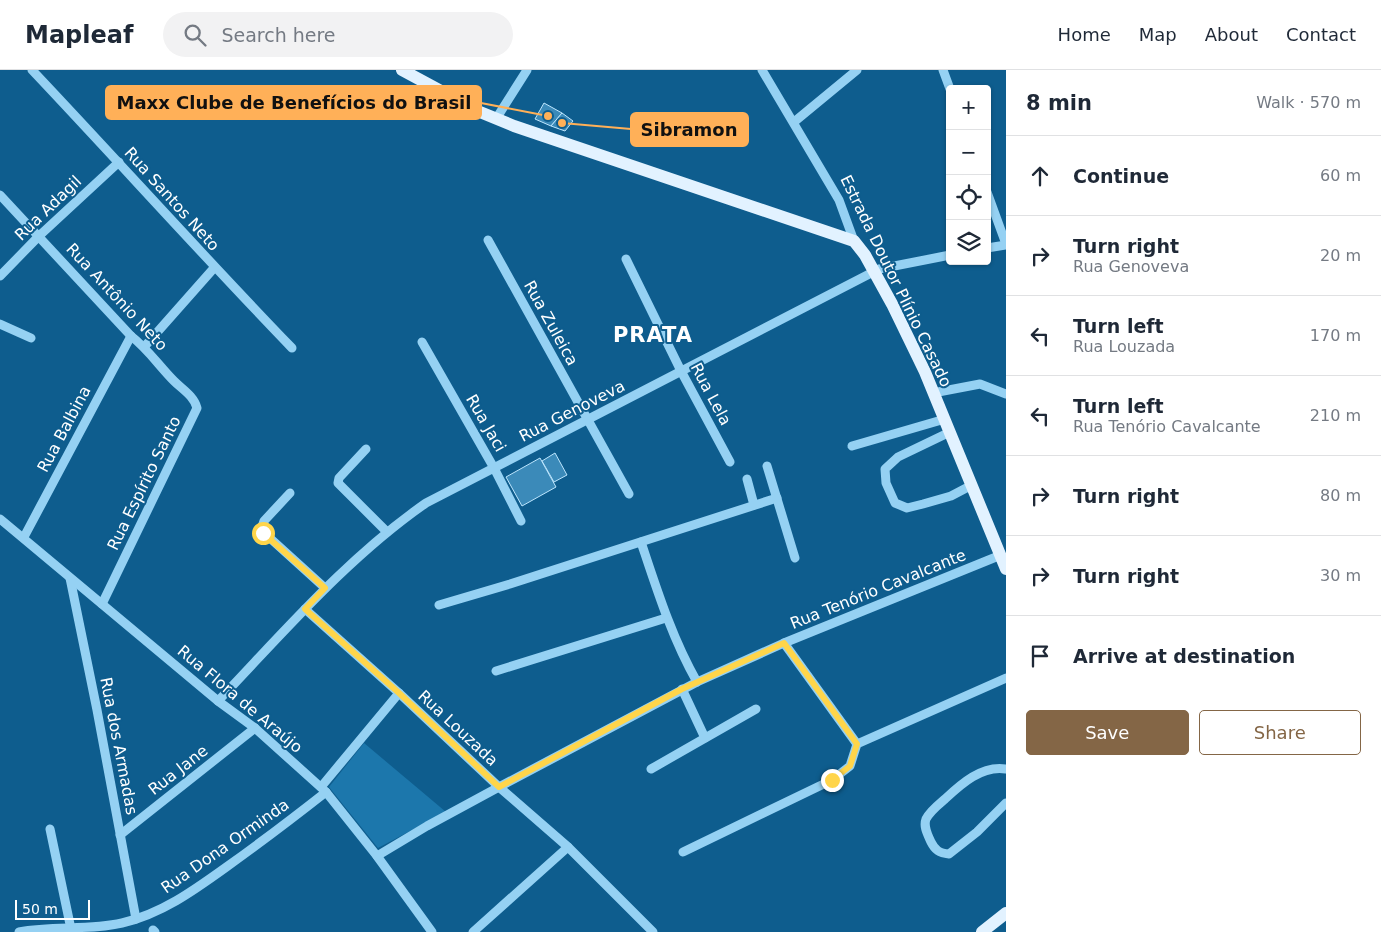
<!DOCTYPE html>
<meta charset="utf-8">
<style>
body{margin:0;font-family:"DejaVu Sans",sans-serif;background:#f2f2f3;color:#1f2937}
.controls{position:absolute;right:15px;top:15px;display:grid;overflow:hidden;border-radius:5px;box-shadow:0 1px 4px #0004}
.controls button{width:45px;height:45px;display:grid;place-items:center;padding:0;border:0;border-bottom:1px solid #e0e1e3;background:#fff;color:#1f2937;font:25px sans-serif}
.scale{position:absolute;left:15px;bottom:12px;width:75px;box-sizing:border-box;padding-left:5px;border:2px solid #fff;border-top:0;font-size:14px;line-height:18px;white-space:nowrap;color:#fff;-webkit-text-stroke:4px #0e5d8e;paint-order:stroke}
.stop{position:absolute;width:15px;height:15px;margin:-11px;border:4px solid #ffd54a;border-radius:50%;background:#fff}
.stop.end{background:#ffd54a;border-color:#fff;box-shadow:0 1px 5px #0008}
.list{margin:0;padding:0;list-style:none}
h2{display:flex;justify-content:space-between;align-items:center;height:65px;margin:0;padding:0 20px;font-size:21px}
h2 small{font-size:16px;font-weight:400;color:#747a83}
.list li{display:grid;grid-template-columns:32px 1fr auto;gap:15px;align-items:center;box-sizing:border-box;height:80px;padding:0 20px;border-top:1px solid #e0e1e3}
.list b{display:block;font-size:19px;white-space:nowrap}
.list p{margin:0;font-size:16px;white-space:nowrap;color:#747a83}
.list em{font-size:16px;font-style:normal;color:#747a83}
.actions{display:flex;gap:10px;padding:15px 20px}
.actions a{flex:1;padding:11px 0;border:1px solid #846646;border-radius:5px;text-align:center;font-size:18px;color:#846646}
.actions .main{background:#846646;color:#fff}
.icon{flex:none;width:28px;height:28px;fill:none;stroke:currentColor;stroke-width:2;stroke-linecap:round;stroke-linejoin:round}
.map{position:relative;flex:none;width:1006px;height:862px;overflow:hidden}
header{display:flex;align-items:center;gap:30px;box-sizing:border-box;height:70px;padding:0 25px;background:#fff;border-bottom:1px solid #e0e1e3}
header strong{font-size:24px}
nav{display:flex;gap:28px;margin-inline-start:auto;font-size:18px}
.search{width:350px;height:45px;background:#f2f2f3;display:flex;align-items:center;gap:12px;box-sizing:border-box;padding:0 18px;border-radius:28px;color:#747a83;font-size:19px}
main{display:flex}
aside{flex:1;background:#fff}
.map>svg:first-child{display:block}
.green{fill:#1c77ac}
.building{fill:#3b8ab9;stroke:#bde6fe}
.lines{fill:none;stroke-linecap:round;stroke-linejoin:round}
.minor{stroke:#95d1f3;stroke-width:9}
.major{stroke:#e2f2ff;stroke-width:12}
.route{stroke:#ffd54a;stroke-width:6}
.labels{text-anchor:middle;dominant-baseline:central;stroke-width:4;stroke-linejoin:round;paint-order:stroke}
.street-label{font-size:16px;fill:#fff;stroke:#0e5d8e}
.district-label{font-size:21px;font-weight:bold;letter-spacing:1px;fill:#fff;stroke:#0e5d8e}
.leader{fill:none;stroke:#ffb058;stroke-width:2}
.callout-dot{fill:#ffb058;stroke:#0e5d8e;stroke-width:2}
.callout{fill:#ffb058;stroke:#ffb058;stroke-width:2}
.callout-label{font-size:18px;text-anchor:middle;font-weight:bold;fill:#111}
</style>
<header>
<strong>Mapleaf</strong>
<div class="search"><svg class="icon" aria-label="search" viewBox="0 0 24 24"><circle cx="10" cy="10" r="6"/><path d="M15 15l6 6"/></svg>Search here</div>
<nav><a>Home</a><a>Map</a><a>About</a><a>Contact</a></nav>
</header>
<main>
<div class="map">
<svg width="1006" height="862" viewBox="0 0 1006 862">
<rect width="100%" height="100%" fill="#0e5d8e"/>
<!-- green -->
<polygon class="green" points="364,673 446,742 378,778 329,717"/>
<!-- building -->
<g class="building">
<polygon points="544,33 562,43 551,56 535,49"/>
<polygon points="562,43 573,51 565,61 551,56"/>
<polygon points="555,383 567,405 554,412 542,391"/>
<polygon points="540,388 556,417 522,436 506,407"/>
</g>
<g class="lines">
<!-- minor -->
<g class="minor">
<path d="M32,0C119,92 204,187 292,278"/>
<polyline points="762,0 839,130 854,171"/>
<polyline points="943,0 950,19"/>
<polyline points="496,49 527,0"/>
<polyline points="794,52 857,0"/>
<polyline points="987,122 1006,174"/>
<path d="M0,125L131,266C148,279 159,296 174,311C182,319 194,326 197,338L102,534"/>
<polyline points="488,170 629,424"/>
<polyline points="987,178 1006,175"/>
<polyline points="626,189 681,301 730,392"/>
<polyline points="0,206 39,166 119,92"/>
<polyline points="0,254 31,268"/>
<polyline points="422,272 494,398 521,451"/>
<polyline points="145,276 214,198"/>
<polyline points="933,323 980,314 1006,324"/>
<polyline points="950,362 898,387 885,399 886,413 895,433 907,438 923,434 951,426 972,415"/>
<polyline points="852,376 945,349"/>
<polyline points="366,379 339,408 338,413 387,462"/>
<polyline points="767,396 795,488"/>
<polyline points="747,409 754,435"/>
<polyline points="290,423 264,451 261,460 325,518"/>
<polyline points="0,449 218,631 255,658 326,722 377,786 432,862"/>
<polyline points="24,467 131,266"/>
<path d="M641,472C657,520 672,568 697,612"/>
<polyline points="70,508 97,640 136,849"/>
<polyline points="439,535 510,514 777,428"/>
<polyline points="305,539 399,623 499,717 568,777 653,862"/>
<polyline points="784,573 857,674"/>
<polyline points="496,601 666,548"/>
<polyline points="682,619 705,668"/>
<path d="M218,631C284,562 347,488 426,433L879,199L950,185"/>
<polyline points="651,699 756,639"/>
<path d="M1006,699C982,695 961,714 945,729C938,735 930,741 926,749C923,757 928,765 931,772C935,780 939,783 949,784L977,762L1006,733"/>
<polyline points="321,717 399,623"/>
<polyline points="50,759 71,859"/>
<polyline points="120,765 255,658"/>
<polyline points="683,782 832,710 850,696 857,674 1006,608"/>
<polyline points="377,786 427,756 499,717 697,612 784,573 1001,485"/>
<polyline points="153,860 155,862"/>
<path d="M19,862C53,855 88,861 122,853C161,844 193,821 225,798C260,773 293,748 326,722"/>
<polyline points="473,862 568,777"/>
</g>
<!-- major -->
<g class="major">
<polyline points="402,0 480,42 514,56 854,171 865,185 892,234 925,302 1006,499"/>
<polyline points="982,862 1006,843"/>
</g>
</g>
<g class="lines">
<!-- route -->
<polyline class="route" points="263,463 325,518 305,539 399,623 499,717 682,619 784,573 857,674 850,696 832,710"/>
</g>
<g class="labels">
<!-- street labels -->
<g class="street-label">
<text transform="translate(172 129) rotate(48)">Rua Santos Neto</text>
<text transform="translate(48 138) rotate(-44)">Rua Adagil</text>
<text transform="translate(896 211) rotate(64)">Estrada Doutor Plínio Casado</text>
<text transform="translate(117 227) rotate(47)">Rua Antônio Neto</text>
<text transform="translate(551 253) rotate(61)">Rua Zuleica</text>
<text transform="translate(711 324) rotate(62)">Rua Lela</text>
<text transform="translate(572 341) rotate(-27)">Rua Genoveva</text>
<text transform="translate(486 353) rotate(60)">Rua Jaci</text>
<text transform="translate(64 359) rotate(-62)">Rua Balbina</text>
<text transform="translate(144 413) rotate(-64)">Rua Espírito Santo</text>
<text transform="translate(878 519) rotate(-22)">Rua Tenório Cavalcante</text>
<text transform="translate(240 629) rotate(40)">Rua Flora de Araújo</text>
<text transform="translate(458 658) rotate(43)">Rua Louzada</text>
<text transform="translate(119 676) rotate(79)">Rua dos Armadas</text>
<text transform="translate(178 700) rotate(-38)">Rua Jane</text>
<text transform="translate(225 776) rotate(-35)">Rua Dona Orminda</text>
</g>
<!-- district labels -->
<g class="district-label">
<text x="653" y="265">PRATA</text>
</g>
</g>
<!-- callouts -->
<path class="leader" d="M548 46L481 33M562 53L631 59"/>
<g class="callout-dot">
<circle cx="548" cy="46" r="5"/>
<circle cx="562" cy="53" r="5"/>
</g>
<g class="callout">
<rect x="106" y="16" width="375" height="33" rx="5"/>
<rect x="631" y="43" width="117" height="33" rx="5"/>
</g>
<g class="callout-label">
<text x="294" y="39">Maxx Clube de Benefícios do Brasil</text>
<text x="689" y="66">Sibramon</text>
</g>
</svg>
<div class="controls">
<button>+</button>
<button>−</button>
<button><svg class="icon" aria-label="locate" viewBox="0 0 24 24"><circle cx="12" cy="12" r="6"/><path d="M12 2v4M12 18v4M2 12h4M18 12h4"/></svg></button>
<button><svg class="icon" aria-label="layers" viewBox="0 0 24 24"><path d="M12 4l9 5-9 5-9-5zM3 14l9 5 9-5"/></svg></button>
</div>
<div class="scale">50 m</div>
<div class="stop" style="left:263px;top:463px"></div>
<div class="stop end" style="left:832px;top:710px"></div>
</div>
<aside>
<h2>8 min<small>Walk · 570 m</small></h2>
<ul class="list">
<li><svg class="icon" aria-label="ahead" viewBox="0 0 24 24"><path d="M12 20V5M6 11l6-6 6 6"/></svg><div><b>Continue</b></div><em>60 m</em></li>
<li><svg class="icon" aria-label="right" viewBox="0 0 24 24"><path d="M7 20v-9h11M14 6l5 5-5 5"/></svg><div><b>Turn right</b><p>Rua Genoveva</p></div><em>20 m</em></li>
<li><svg class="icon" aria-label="left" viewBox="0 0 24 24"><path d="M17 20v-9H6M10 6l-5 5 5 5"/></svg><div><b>Turn left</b><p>Rua Louzada</p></div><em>170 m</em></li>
<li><svg class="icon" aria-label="left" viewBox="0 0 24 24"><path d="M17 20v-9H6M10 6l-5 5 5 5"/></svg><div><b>Turn left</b><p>Rua Tenório Cavalcante</p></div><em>210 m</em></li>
<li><svg class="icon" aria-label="right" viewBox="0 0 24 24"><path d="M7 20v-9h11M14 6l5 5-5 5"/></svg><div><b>Turn right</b></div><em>80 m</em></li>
<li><svg class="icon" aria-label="right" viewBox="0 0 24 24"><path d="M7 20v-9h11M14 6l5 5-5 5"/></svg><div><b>Turn right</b></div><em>30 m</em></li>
<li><svg class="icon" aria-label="arrive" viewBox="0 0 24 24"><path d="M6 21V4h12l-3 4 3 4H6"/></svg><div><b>Arrive at destination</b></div></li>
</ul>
<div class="actions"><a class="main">Save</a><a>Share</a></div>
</aside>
</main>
